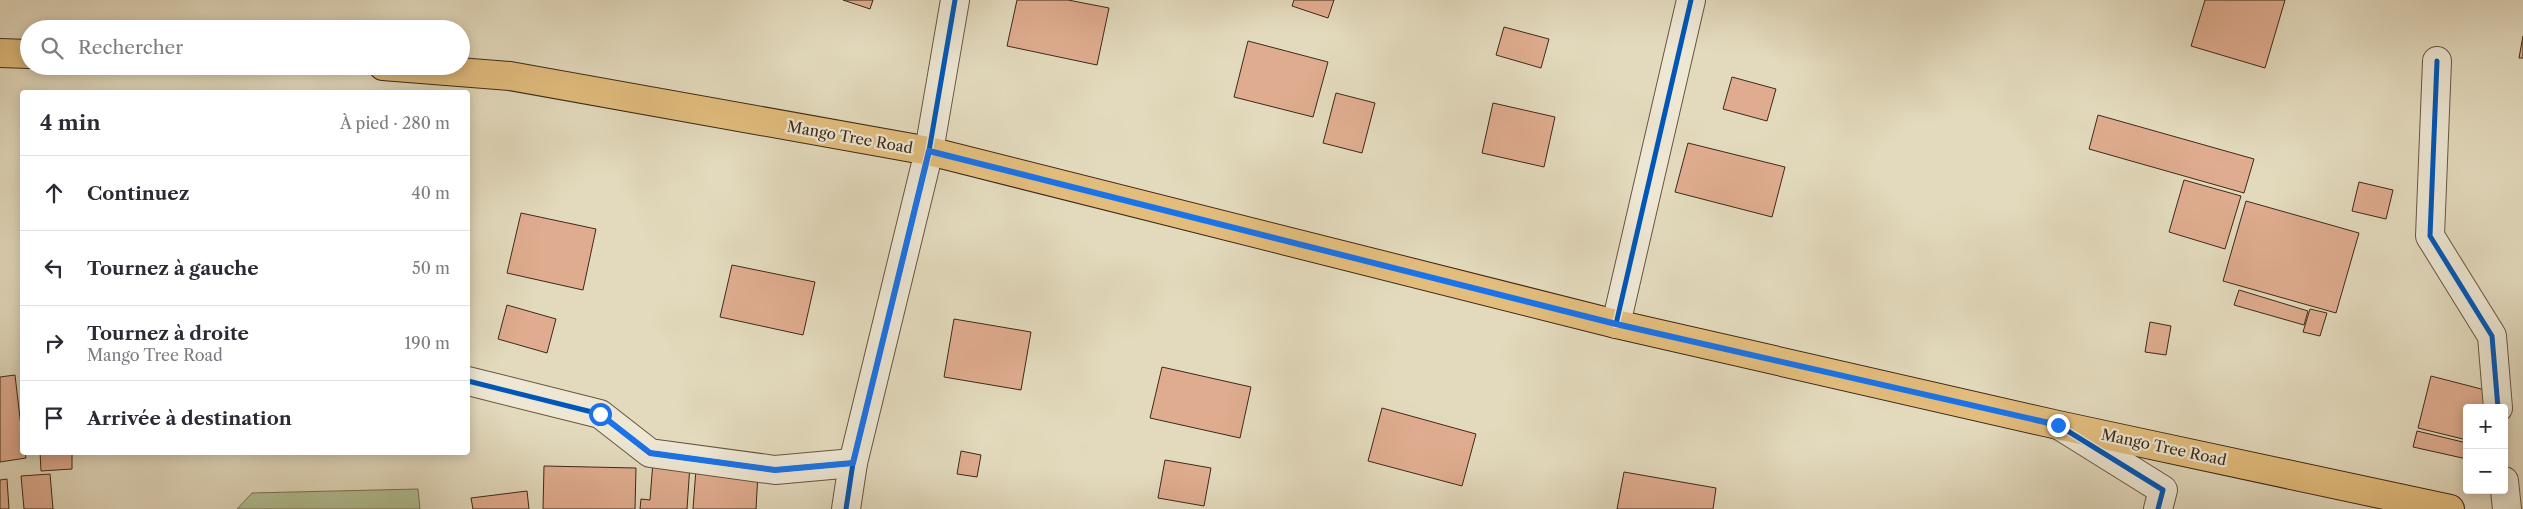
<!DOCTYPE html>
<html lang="fr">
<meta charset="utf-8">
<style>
body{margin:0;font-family:"Libre Caslon Text",serif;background:#f2f2f3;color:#2b2b33}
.controls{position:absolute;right:15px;bottom:15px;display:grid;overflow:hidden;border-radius:5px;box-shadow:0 2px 12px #0003}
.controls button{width:45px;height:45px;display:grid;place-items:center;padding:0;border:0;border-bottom:1px solid #e1e1e2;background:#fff;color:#2b2b33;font:25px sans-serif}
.stop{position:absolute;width:15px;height:15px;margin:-11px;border:4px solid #1a73e8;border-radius:50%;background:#fff}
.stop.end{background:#1a73e8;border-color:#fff;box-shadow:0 1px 5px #0008}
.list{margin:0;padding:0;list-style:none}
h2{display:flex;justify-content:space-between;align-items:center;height:65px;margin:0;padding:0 20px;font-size:21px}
h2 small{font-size:16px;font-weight:400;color:#7c7c81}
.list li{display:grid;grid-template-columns:32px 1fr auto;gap:15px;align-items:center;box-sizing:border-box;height:75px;padding:0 20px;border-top:1px solid #e1e1e2}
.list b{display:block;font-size:19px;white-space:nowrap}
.list p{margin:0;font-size:16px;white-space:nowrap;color:#7c7c81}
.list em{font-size:16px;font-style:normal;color:#7c7c81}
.icon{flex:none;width:28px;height:28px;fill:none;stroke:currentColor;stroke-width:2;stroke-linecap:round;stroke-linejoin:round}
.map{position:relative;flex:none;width:2523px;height:509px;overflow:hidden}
.search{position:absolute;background:#fff;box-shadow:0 2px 12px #0003;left:20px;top:20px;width:450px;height:55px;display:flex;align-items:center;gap:12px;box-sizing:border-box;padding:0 18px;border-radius:28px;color:#7c7c81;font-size:19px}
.panel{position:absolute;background:#fff;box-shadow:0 2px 12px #0003;left:20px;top:90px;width:450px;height:365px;border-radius:5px}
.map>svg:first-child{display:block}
.green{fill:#b0c093;stroke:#787454}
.building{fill:#dfac8f;stroke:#3f2916}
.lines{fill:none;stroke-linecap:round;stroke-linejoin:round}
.minor-casing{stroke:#685540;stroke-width:30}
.major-casing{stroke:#3f2916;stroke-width:30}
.minor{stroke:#ede7d4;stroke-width:28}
.major{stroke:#e2bd7e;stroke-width:28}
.cycleway-casing{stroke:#ede7d4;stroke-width:8}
.cycleway{stroke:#0057b8;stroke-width:5}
.route{stroke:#1a73e8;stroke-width:6}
.labels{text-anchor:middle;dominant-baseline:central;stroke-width:4.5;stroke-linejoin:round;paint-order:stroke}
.street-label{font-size:15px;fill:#3f2916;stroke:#ede7d4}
</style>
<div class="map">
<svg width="2523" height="509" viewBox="0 0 2523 509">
<rect width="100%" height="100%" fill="#e3dabd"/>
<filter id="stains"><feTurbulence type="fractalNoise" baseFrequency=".004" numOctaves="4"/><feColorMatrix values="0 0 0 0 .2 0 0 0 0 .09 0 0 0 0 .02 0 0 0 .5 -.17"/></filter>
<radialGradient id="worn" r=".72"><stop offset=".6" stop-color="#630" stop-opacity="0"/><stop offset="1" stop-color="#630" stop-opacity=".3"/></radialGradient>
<!-- green -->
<polygon class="green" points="418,489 420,509 237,509 252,493"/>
<!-- building -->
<g class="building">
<polygon points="843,0 873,0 870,9"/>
<polygon points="1017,0 1068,0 1109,8 1097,65 1007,46"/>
<polygon points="1294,0 1334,0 1328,18 1292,6"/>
<polygon points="2205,0 2285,0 2265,68 2191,46"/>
<polygon points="1504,27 1549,39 1541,68 1496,55"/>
<polygon points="2523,36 2523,58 2519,58"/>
<polygon points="1248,41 1328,62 1313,117 1234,97"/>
<polygon points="1732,77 1776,89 1767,121 1723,109"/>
<polygon points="1336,93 1375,103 1362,153 1323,143"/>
<polygon points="1493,103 1555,117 1544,167 1482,153"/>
<polygon points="2098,115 2254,159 2244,193 2089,149"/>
<polygon points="1688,143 1785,167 1772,217 1675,192"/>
<polygon points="2184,180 2241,196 2225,249 2169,232"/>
<polygon points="2359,182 2393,190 2386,219 2352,211"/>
<polygon points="2246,201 2359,233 2336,313 2223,281"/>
<polygon points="521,213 596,229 583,290 507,273"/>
<polygon points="732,265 815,282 803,335 720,317"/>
<polygon points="2239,290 2308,311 2304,325 2234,305"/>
<polygon points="507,305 556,319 547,353 498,339"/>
<polygon points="2310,309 2327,313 2320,336 2303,332"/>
<polygon points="954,319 1031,332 1021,390 944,377"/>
<polygon points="2150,322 2171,326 2166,355 2145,352"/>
<polygon points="1162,367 1251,387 1240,438 1150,418"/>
<polygon points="15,375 22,435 22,452 25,452 26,458 0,462 0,377"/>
<polygon points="2431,376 2489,391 2485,408 2467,408 2467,440 2418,428"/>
<polygon points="1382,408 1476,434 1462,486 1368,461"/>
<polygon points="2417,431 2467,443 2467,459 2413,447"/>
<polygon points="961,451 981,455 977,477 957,474"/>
<polygon points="40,452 72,452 72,469 41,471"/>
<polygon points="1165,460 1211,468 1204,506 1158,498"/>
<polygon points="653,461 690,464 687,509 640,509 641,499 650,500"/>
<polygon points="544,466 636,468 635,509 543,509"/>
<polygon points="696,469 758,473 756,509 693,509"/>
<polygon points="1624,472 1716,488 1713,509 1617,509"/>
<polygon points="50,474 53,509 24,509 21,476"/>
<polygon points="7,479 9,509 0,509 0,480"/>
<polygon points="527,491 529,509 473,509 471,498"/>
</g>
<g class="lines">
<!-- minor casing -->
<g class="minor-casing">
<g id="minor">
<polyline points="2437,61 2430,236 2492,336 2498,408"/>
<polyline points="1616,324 1691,0"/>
<polyline points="468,381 600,414 650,453 775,470 853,463"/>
<polyline points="2062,427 2163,490 2158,509"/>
<polyline points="2504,481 2507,509"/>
<polyline points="846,509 853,463 929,151 955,0"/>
</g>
</g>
<!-- major casing -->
<g class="major-casing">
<g id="major">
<polyline points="0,53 29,54"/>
<polyline points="383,66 510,76 929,151 1616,324 2058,425 2450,509"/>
</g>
</g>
<!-- minor -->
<use href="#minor" class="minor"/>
<!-- major -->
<use href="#major" class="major"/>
<!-- cycleway casing -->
<g class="cycleway-casing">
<g id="cycleway">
<polyline points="2437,61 2430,236 2492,336 2498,408"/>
<polyline points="1616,324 1691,0"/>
<polyline points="468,381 600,414 650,453 775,470 853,463"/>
<polyline points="2058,425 2163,490 2158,509"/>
<polyline points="846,509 853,463 929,151 955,0"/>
</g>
</g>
<!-- cycleway -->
<use href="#cycleway" class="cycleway"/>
</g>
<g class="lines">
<!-- route -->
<polyline class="route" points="600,414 650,453 775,470 853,463 929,151 1616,324 2058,425"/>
</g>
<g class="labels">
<!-- street labels -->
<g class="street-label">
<text transform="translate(850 137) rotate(10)">Mango Tree Road</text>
<text transform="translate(2164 447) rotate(12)">Mango Tree Road</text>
</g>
</g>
<rect width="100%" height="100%" filter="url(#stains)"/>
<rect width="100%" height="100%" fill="url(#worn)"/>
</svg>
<div class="controls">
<button>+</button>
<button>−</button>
</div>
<div class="stop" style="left:600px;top:414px"></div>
<div class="stop end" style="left:2058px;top:425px"></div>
<div class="search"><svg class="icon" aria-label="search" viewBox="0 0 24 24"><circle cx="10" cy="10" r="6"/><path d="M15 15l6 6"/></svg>Rechercher</div>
<section class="panel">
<h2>4 min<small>À pied · 280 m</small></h2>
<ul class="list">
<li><svg class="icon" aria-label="ahead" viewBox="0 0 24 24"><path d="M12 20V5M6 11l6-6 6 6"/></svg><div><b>Continuez</b></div><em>40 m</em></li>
<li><svg class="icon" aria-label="left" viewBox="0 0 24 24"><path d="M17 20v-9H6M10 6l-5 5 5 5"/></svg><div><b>Tournez à gauche</b></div><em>50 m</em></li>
<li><svg class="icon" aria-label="right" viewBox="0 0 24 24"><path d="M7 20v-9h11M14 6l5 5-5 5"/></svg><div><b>Tournez à droite</b><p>Mango Tree Road</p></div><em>190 m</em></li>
<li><svg class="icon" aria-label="arrive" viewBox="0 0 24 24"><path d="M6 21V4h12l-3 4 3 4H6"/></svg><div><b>Arrivée à destination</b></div></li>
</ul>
</section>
</div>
